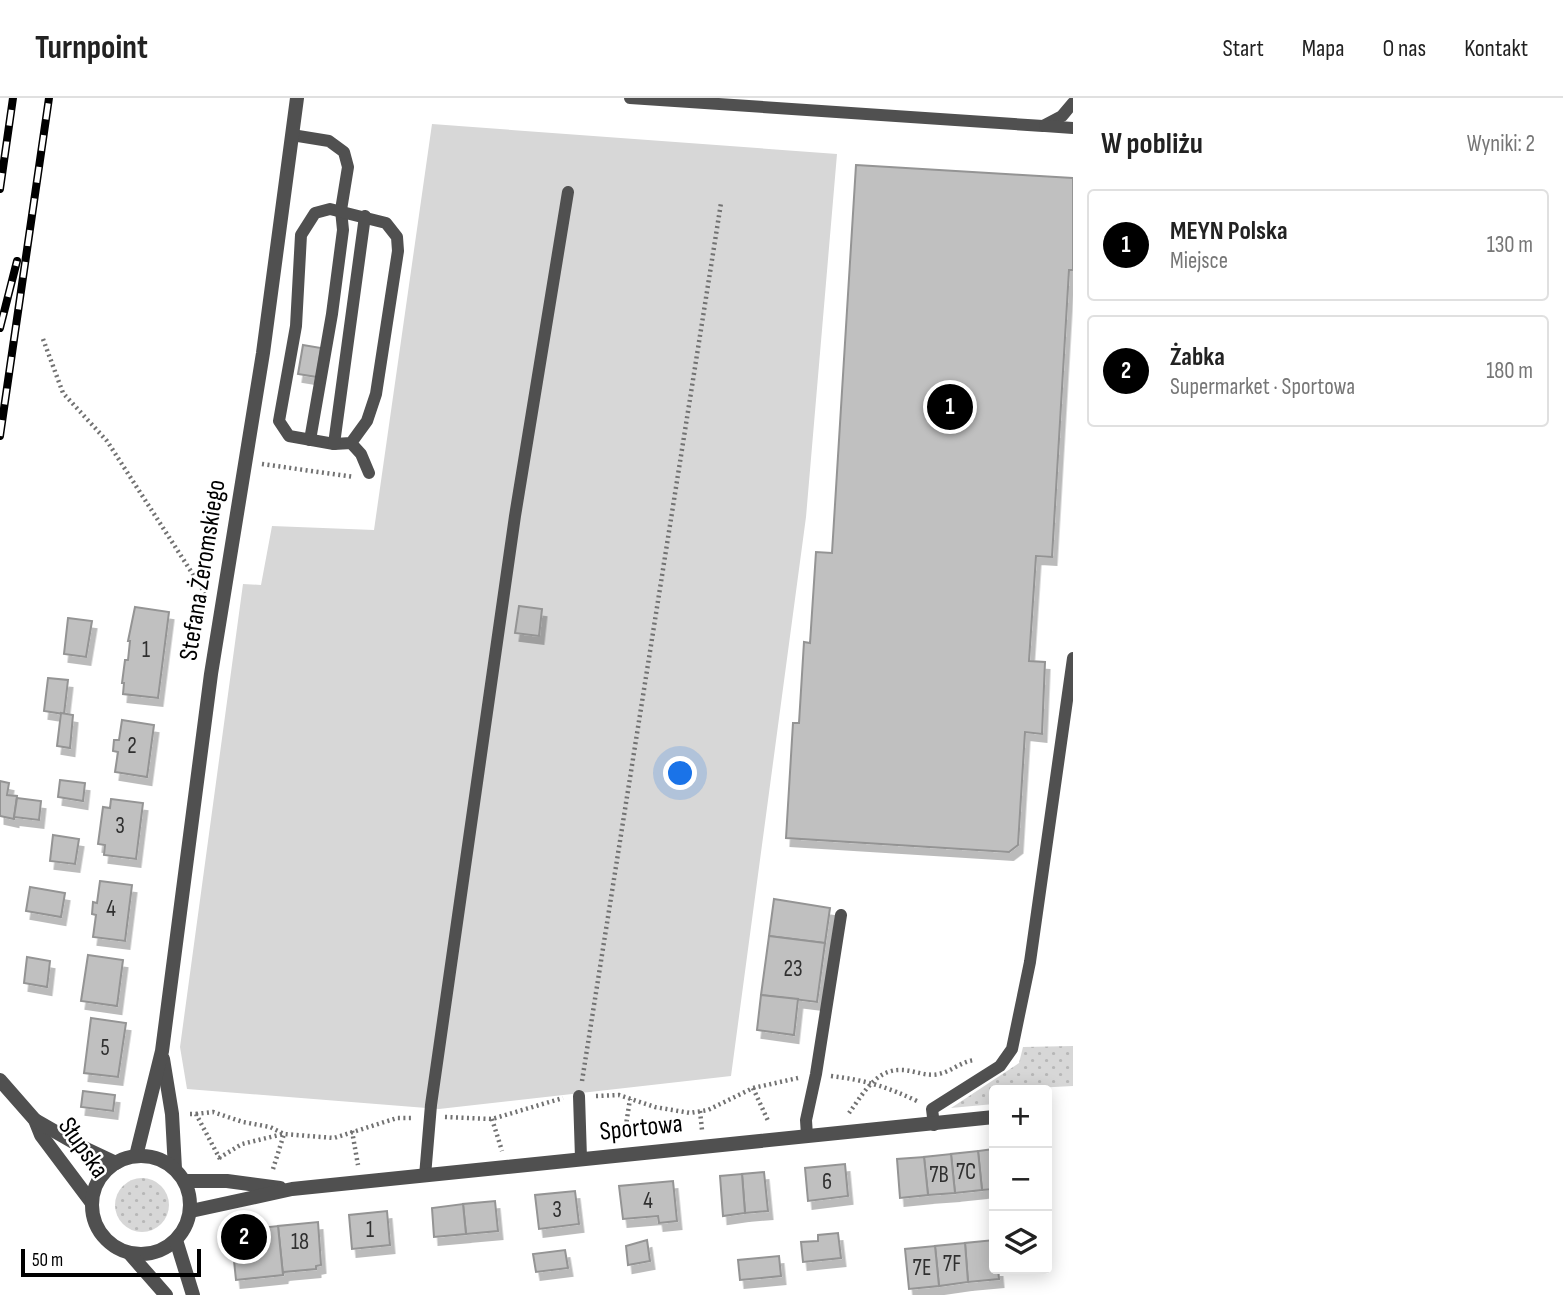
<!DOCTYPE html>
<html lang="pl">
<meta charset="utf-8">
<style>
body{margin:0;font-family:"Sofia Sans Condensed",sans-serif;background:#f6f6f6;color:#222}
.controls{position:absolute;right:21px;bottom:21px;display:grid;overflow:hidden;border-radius:7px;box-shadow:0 4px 18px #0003}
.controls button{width:63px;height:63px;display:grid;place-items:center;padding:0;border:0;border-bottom:2px solid #e0e0e0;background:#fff;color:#222;font:35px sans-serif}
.scale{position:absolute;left:21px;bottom:18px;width:180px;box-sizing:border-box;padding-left:7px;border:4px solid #000;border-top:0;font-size:19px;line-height:24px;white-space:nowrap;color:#000;-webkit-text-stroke:5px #fff;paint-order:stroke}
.you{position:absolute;left:681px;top:676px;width:24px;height:24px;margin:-18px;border:5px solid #fff;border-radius:50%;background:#1a73e8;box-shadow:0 0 0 10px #1a73e833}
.badge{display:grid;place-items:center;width:46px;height:46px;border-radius:50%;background:#000;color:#fff;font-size:23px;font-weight:700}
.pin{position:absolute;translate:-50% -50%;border:4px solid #fff;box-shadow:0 2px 7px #0006}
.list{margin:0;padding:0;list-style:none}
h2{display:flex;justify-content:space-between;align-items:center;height:91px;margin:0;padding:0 28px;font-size:30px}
h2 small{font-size:23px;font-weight:400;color:#767676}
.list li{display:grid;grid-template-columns:46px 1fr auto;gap:21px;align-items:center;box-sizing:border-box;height:112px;margin:0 14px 14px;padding:0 14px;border:2px solid #e0e0e0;border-radius:7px}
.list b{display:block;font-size:26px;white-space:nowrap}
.list p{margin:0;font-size:23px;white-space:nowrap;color:#767676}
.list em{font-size:23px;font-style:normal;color:#767676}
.icon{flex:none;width:38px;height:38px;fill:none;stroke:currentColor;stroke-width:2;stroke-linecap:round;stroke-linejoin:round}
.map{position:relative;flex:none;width:1073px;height:1197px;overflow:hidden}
header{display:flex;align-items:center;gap:42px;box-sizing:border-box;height:98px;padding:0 35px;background:#fff;border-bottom:2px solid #e0e0e0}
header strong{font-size:33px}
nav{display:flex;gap:38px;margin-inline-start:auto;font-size:24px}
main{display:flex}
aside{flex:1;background:#fff}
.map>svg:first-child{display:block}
.grass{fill:url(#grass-dots)}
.garden{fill:#d7d7d7}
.building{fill:#c0c0c0;stroke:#949494;stroke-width:2;filter:url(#shadow)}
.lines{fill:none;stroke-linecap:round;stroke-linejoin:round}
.path{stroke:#727272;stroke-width:4.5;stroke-dasharray:2 3.5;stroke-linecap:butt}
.service{stroke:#505050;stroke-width:12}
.minor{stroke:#505050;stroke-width:14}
.tertiary{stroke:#505050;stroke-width:14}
.rail-casing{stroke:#000;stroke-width:8}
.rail{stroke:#fff;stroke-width:5;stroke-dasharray:16;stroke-linecap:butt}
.labels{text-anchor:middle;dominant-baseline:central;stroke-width:5;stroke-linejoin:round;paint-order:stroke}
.number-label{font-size:23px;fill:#303030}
.street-label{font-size:26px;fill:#000;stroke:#fff}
</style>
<header>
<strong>Turnpoint</strong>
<nav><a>Start</a><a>Mapa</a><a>O nas</a><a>Kontakt</a></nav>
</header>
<main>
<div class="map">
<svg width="1073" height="1197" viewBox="0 0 1073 1197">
<defs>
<pattern id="grass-dots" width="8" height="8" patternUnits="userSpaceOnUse" patternTransform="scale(1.75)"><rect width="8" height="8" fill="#d7d7d7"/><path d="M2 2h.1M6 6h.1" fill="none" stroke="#b7b7b7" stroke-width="1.8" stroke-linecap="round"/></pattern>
<filter id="shadow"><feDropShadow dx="4.5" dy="8" stdDeviation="0" flood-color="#0004"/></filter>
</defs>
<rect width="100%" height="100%" fill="#fff"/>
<!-- grass -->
<g class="grass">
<polygon points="1073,948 1073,988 994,992 994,1006 951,1010 1019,965 1023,949"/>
<circle cx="142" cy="1107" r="27"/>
</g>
<!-- garden -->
<polygon class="garden" points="432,26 837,56 806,419 731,978 439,1011 187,991 180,949 243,486 261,487 272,428 374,432"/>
<!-- building -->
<g class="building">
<polygon points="856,67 1073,80 1073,172 1069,172 1052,459 1036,458 1029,563 1045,564 1042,636 1025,634 1018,747 1009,754 786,740 793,625 799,625 804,544 810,545 816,454 832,455"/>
<polygon points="303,247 321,250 317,279 298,276"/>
<polygon points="519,508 542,511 539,538 515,535"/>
<polygon points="135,509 169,514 158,600 123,596 124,585 122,585 125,562 128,562 130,543 128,543"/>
<polygon points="68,520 92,523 86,559 64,556"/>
<polygon points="48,580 68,582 64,616 44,613"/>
<polygon points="61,615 73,617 70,650 57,648"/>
<polygon points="122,622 154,627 147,679 115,674 118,654 113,653 114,642 119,642"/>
<polygon points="60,682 85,685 83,703 58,699"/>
<polygon points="0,683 9,685 7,697 17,698 14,721 0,718"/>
<polygon points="17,700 41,703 39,722 14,719"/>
<polygon points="111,701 143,705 136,761 104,757 105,747 98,746 103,709 110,710"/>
<polygon points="53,737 79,741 75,766 50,763"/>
<polygon points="100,783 132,787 125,843 93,839 96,817 92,816 93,804 97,805"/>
<polygon points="30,789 65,795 61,819 26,813"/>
<polygon points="774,801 830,810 825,845 769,838"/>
<polygon points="769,838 825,845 817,904 761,897"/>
<polygon points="88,857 123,862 117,908 81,903"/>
<polygon points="27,859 50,863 47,889 24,885"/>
<polygon points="761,897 798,901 794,937 757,932"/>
<polygon points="91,920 126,925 118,979 84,975"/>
<polygon points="83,993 115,997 113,1013 81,1009"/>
<polygon points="994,1051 994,1091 982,1092 978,1053"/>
<polygon points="978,1053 982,1092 955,1095 951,1056"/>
<polygon points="951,1056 955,1095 928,1097 924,1059"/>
<polygon points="924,1059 928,1097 900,1100 897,1061"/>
<polygon points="845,1066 848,1098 808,1103 805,1070"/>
<polygon points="764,1074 768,1113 745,1115 742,1076"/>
<polygon points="742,1076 745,1115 723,1118 720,1078"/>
<polygon points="673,1083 677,1123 659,1125 658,1118 623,1121 619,1088"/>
<polygon points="575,1093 579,1126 539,1131 535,1097"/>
<polygon points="495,1103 498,1133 466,1136 463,1106"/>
<polygon points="463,1106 466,1136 434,1139 432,1110"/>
<polygon points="387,1113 390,1147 352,1151 349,1117"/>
<polygon points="318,1124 321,1167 316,1168 316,1171 284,1174 283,1177 278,1128"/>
<polygon points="278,1128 283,1177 236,1182 231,1133"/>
<polygon points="838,1135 841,1160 803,1164 801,1144 818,1143 818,1137"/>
<polygon points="647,1142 650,1163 628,1167 626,1148"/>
<polygon points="994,1142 994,1171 998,1171 999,1181 968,1184 965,1145"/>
<polygon points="965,1145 968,1184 939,1188 935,1148"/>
<polygon points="935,1148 939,1188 909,1191 905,1151"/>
<polygon points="565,1152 568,1170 536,1174 533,1156"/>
<polygon points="779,1158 781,1178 740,1182 738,1162"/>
</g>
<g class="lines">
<!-- path -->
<g class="path">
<polyline points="43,241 63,295 107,343 205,495"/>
<polyline points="262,366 354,379"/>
<path d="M831,978C865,982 888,989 919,1004"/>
<polyline points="582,983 721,105"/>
<polyline points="753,990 769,1025"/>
<polyline points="596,998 619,997 655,1009 690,1015 708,1012 753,990 798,980"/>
<polyline points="700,1013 702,1032"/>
<path d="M849,1015C862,998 875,971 901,972C914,972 926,979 939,976C952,973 962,963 975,962"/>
<polyline points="190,1016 196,1016 221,1063"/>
<polyline points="196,1016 213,1014 243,1024 270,1029 284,1036 334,1040 397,1020 412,1020"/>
<polyline points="445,1019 492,1021 563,1000"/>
<polyline points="492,1021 502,1053"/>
<polyline points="352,1033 358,1067"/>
<polyline points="624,1040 630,1001"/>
<polyline points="219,1060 242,1046 283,1036"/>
<polyline points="273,1071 284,1036"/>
</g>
<!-- service -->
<g class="service">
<polyline points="630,0 1043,28 1062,18 1073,5"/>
<polyline points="1045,28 1073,30"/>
<polyline points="292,37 329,43 344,54 348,69 341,112 343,132 332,216 310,342"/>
<polyline points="351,345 367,323 376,296 398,153 397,139 386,125 330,111 315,115 301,137 296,228 279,323 289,338 334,346 351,345 361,356 369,375"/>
<polyline points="334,346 365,118"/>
<polyline points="579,998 581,1060"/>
<polyline points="934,1027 932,1011 1000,968 1012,951 1030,864 1073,560"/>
<polyline points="807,1038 806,1022 816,976 841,817"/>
<polyline points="425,1078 431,1007 515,418 568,94"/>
</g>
<!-- minor -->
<g class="minor">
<polyline points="163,961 172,1016 175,1071"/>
<polyline points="136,1058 162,953 211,576 263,255 297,0"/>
<polyline points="185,1083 227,1083 280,1090"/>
<polyline points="191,1113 292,1091 994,1019"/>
</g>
<!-- tertiary -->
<g class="tertiary">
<polyline points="0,982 35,1022 41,1037 92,1105"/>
<polyline points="35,1022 82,1049 116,1065"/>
<circle cx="141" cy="1107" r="49"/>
<polyline points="176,1142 193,1197"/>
<polyline points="130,1156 166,1197"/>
</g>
<!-- rail casing -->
<g class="rail-casing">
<g id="rail">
<polyline points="0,91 13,0"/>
<polyline points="0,230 17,163"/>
<polyline points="0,338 49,0"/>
</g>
</g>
<!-- rail -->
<use href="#rail" class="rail"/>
</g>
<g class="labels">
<!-- number labels -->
<g class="number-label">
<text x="146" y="552">1</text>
<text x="132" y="648">2</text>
<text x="120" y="728">3</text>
<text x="111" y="811">4</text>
<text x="793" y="871">23</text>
<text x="105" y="950">5</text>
<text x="966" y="1074">7C</text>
<text x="939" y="1077">7B</text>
<text x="827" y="1084">6</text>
<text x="648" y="1103">4</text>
<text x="557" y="1112">3</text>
<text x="370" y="1132">1</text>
<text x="300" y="1144">18</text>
<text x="952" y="1166">7F</text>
<text x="922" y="1170">7E</text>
</g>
<!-- street labels -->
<g class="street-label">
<text transform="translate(203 472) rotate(-81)">Stefana Żeromskiego</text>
<text transform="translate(641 1030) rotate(-6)">Sportowa</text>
<text transform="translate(83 1050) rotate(55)">Słupska</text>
</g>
</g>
</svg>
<div class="controls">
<button>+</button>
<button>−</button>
<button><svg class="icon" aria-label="layers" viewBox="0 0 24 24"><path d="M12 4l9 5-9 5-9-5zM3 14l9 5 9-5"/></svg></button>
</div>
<div class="scale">50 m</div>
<div class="you"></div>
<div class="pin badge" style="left:950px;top:309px">1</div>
<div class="pin badge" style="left:244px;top:1139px">2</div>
</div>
<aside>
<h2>W pobliżu<small>Wyniki: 2</small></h2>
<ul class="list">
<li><span class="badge">1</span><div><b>MEYN Polska</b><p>Miejsce</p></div><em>130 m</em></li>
<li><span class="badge">2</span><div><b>Żabka</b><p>Supermarket · Sportowa</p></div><em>180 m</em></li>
</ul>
</aside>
</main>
